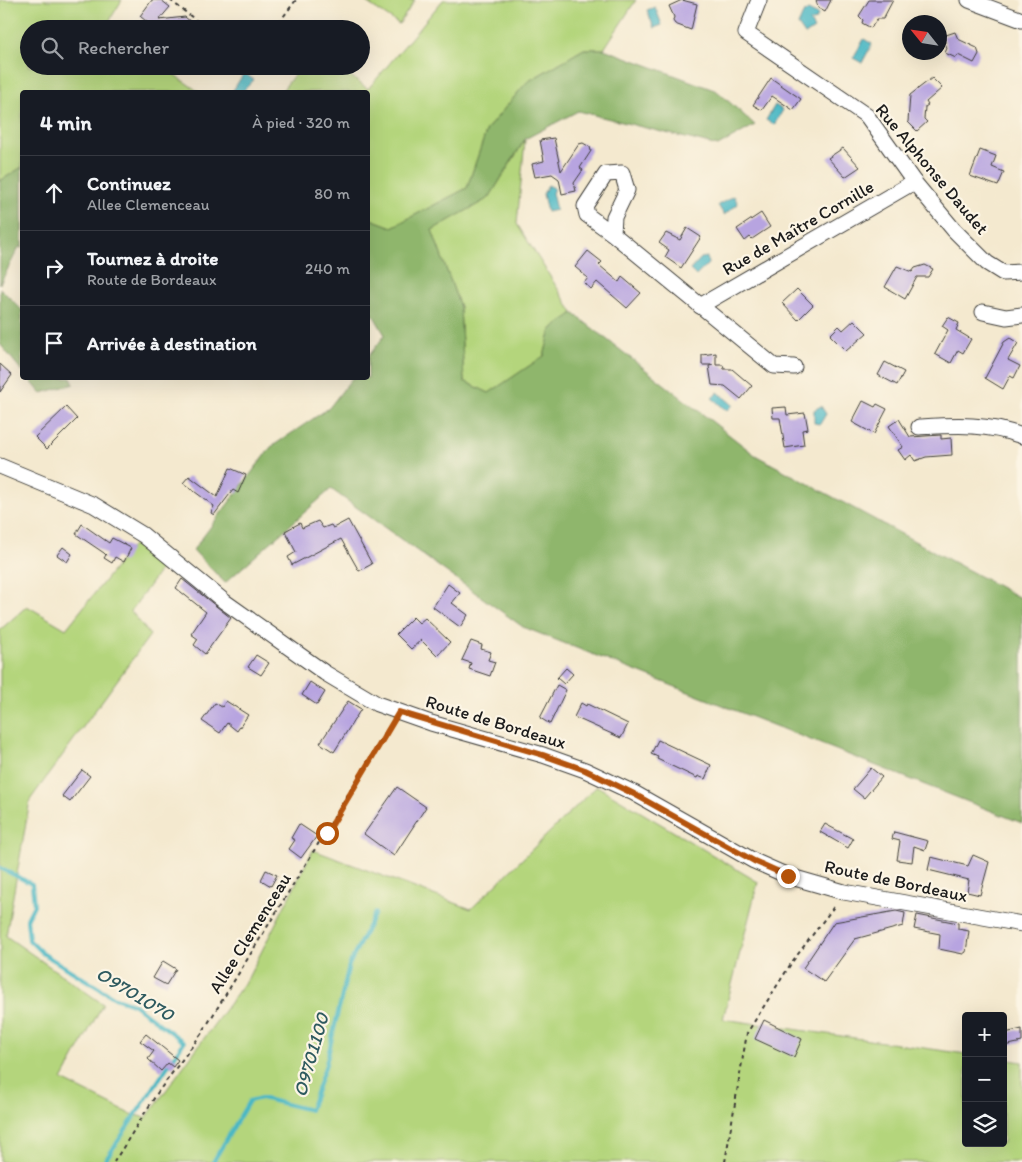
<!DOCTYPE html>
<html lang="fr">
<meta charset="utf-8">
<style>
body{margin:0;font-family:Itim,sans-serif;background:#242831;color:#f1f3f6}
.controls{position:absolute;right:15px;bottom:15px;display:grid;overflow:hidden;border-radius:5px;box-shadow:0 5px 20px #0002}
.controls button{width:45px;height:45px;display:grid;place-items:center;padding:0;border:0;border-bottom:1px solid #363941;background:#171b24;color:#f1f3f6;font:25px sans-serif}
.compass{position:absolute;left:902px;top:15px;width:45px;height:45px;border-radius:50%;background:#171b24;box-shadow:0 5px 20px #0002;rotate:300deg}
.stop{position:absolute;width:15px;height:15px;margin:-11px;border:4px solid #b45309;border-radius:50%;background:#fff}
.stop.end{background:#b45309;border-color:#fff;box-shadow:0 1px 5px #0008}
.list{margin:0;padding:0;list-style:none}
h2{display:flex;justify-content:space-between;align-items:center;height:65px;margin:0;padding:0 20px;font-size:21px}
h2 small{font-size:16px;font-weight:400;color:#9ea1a6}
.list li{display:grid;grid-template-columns:32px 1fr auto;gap:15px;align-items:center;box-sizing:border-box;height:75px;padding:0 20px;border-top:1px solid #363941}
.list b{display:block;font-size:19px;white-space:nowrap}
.list p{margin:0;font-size:16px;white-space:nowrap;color:#9ea1a6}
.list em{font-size:16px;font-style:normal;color:#9ea1a6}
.icon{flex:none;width:28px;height:28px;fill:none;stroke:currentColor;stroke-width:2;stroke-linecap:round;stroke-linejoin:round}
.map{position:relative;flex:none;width:1022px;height:1162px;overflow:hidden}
.search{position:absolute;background:#171b24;box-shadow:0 5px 20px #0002;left:20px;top:20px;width:350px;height:55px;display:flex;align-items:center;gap:12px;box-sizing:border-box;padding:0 18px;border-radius:28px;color:#9ea1a6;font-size:19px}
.panel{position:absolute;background:#171b24;box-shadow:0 5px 20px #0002;left:20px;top:90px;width:350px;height:290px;border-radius:5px}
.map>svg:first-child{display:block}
.green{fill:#b4d57c;stroke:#68784c}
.forest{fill:#8fb66c;stroke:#566944}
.water{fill:#4ab7c4;stroke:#336a70}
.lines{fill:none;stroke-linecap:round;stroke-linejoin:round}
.stream{stroke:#4ab7c4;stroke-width:4}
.building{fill:#b7a4e0}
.minor-casing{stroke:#3c3b37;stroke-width:17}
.path{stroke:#3c3b37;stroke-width:2;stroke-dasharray:4 4;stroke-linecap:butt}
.minor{stroke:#fff;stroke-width:15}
.route{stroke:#b45309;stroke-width:6}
.labels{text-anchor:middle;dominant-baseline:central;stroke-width:4.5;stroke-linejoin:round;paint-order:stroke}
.street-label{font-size:18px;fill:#1c1c1c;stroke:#fcf5e5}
.water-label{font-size:19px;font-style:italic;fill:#2e5a5f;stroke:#fcf5e5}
</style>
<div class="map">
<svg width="1022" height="1162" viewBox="0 0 1022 1162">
<rect width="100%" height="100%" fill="#fcf5e5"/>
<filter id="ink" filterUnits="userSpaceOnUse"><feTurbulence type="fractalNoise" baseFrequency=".02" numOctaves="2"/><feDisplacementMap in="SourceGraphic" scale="10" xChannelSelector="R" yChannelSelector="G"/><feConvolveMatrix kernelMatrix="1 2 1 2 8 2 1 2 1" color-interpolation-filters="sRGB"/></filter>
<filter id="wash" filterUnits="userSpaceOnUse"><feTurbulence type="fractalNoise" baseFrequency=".0096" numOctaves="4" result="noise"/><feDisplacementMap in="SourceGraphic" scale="20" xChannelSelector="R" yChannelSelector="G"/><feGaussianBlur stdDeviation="1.12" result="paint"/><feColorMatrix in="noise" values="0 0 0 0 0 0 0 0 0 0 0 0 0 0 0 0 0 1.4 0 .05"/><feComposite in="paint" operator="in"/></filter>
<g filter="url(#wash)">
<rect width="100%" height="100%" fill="#f4e9cf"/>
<!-- green -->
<g class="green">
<polygon points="0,0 122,0 106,26 109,29 29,29 29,66 162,66 199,92 22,92 22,167 0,181"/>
<polygon points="363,0 415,0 399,24"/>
<polygon points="443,0 636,0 604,49 584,49 527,82 487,129 467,188 392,227 368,218 368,92 281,92 301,66 337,66 368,89"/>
<polygon points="525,140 517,224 573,313 551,330 544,356 489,393 464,381 460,307 432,230 489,198"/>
<polygon points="134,544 163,566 131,611 150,635 30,800 6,936 103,1004 62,1080 128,1113 146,1118 248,978 313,850 471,909 597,786 758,882 723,1019 966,1054 966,1143 1003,1143 1003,1059 1022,1062 1022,1162 0,1162 0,630 27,606 66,629"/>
</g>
<!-- forest -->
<g class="forest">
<polygon points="584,49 604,49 717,91 755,125 718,146 578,111 525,139 489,198 432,230 460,307 464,381 489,393 544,356 551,330 573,313 755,455 1022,599 1022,823 523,627 331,489 225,583 193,550 271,447 329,408 352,378 368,378 368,357 385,335 368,306 368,218 392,227 467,188 487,129 527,82"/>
<polygon points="22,167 22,248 19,247 0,284 0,181"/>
<polygon points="0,288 22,310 22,371 0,344"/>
<polygon points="28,378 71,378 74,384 41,393"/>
</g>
<!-- water -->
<g class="water">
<polygon points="655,7 662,25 654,28 647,10"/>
<polygon points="808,10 818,15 816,20 810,22 814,29 805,35 798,25 803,14"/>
<polygon points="864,39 872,44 862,63 853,58"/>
<polygon points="244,73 254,80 242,92 232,92"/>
<polygon points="775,105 783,110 774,125 766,120"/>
<polygon points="548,185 554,188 552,193 556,210 547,212 543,194"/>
<polygon points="734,196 738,204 724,215 718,205"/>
<polygon points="707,257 708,264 696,276 690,270 701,258"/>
<polygon points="718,392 733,405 727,411 712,398"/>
<polygon points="821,406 826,414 820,424 814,423 814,410"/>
</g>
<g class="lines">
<!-- stream -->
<g class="stream">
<polyline points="0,868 32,884 34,905 27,919 29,940 42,953 115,998 133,1004 184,1042 104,1162"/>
<polyline points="213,1162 249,1101 261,1098 310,1110 326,1064 349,965 375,913"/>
</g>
</g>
<g id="blocks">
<!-- building -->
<g class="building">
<polygon points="152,0 161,0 170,7 159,20 185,17 199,29 142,29 141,23 147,22 140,16"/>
<polygon points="682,0 697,4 691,30 675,24 673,21 674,17 669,6"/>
<polygon points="816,0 831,0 825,12 818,8"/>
<polygon points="869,0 893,0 883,19 877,19 871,28 862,23 863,20 859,16"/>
<polygon points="955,32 958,39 977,48 979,54 974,63 958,55 956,58 945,53 947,48 943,36"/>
<polygon points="771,78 801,99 793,110 772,96 762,110 753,105"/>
<polygon points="932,78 942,88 926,102 928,105 925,107 924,119 927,122 917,131 908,122 910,95"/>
<polygon points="554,138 561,171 579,144 583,143 590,147 591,151 580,168 583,170 574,183 576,191 562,194 559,179 552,174 535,177 532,164 544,161 540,140"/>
<polygon points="843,148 860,167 845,177 828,158"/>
<polygon points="980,150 996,156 992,167 1004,172 998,186 970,176"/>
<polygon points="761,213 770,227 752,239 750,237 745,241 737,229"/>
<polygon points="687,228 701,237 681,268 665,257 669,250 659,243 666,233 680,240"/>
<polygon points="588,251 602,262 599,265 619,282 622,277 641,293 627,308 597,282 591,289 584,283 588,278 575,267"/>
<polygon points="925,265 933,269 928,277 917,277 905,299 885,287 897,266 912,272 915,268"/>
<polygon points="797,289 813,305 798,320 782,303"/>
<polygon points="948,317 959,323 956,330 971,339 963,353 958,350 951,363 935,354 948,330 942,326"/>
<polygon points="854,320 867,333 846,351 830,335 839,326 843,330"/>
<polygon points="1010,338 1018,343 1008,360 1020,366 1014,378 1010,376 1003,389 985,378 1004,342"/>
<polygon points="716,353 716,365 723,365 724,369 732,369 752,386 741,399 725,386 712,385 709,366 713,365 702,365 702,355"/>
<polygon points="885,362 904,372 897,385 878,375"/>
<polygon points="0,364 12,375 0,392"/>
<polygon points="863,401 875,407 877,404 887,409 874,434 852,422"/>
<polygon points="66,407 77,419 47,449 35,437"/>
<polygon points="786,407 787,415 805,413 808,429 802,430 804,445 785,448 780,418 773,418 772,408"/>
<polygon points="899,419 910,437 941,435 941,439 951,438 952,455 926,457 915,461 911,455 905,460 898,450 903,447 889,426"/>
<polygon points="230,468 246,475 238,493 233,490 214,515 211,513 214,506 183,483 189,476 217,497"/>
<polygon points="348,520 372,564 359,571 341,539 292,565 288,557 296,552 285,531 300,523 302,528 318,521 323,528 331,525 333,528"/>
<polygon points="82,524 109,543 112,538 131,548 124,562 115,557 112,563 104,558 106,555 104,553 76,534"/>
<polygon points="63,547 72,554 67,562 57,555"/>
<polygon points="182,579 231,618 205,654 194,645 198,639 191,634 206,612 176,588"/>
<polygon points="448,584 460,593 452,603 468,615 460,627 433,607"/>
<polygon points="413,617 419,623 425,618 450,642 437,656 421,640 411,649 396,634"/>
<polygon points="471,641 482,645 481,649 491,652 488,660 495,662 490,676 469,669 471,663 462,660"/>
<polygon points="256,655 269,663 261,675 248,667"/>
<polygon points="566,668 573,674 564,684 557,678"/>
<polygon points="310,682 325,692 317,705 302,695"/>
<polygon points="557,685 566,690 550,724 540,718"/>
<polygon points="226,701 248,715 237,731 227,723 220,733 202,721 215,703 222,707"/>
<polygon points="348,701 361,709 334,752 320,743"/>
<polygon points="581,703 586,706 587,704 628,724 621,738 574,717"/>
<polygon points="658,740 711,765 705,779 698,776 697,778 657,759 658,757 651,754"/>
<polygon points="871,768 882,777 864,798 853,789"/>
<polygon points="82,770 90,776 70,802 62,796"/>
<polygon points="397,787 426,807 394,856 364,834"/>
<polygon points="299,824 317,836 301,858 289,849 295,840 291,838"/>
<polygon points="825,824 853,839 848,848 820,832"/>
<polygon points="894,832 928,841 925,850 914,846 912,862 897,860 900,841 892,839"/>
<polygon points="973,855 989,862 980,895 967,892 969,880 928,870 931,857 968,866"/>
<polygon points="266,870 277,875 271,886 261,880"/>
<polygon points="896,911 905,913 903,926 855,939 824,982 803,968 834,922"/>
<polygon points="917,915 958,923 958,929 969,931 966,952 963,954 939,949 940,934 914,929"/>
<polygon points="163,961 176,969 166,985 153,978"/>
<polygon points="764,1020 802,1039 794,1057 755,1039"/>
<polygon points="1022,1029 1022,1042 1004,1046 1005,1033"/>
<polygon points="146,1034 178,1060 173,1067 168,1063 161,1071 148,1059 154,1051 140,1041"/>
</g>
</g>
</g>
<g filter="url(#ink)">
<use href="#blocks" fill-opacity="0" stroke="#3c3b37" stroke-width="1"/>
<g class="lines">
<!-- minor casing -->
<g class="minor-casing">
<g id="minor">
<polyline points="759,0 746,33 867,116 914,182 954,230 987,263 1003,273 1022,272"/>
<polyline points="969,0 1022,20"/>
<polyline points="613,234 587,215 585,206 606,174 622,173 627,190 614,217 613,234 774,366 794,367"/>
<polyline points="700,306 914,182"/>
<polyline points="983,312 1006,317 1022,315"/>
<path d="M919,427C956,425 987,423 1022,436"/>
<polyline points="0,466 94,505 143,535 225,602 325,673 377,704 431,723 543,755 585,770 634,793 754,861 788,876 844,892 1022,924"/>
</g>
</g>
<!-- path -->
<g class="path">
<polyline points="170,0 207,29"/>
<polyline points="274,29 296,0"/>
<polyline points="114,1162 158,1092 202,1033 393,722"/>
<polyline points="725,1162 747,1033 792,962 836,904"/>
</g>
<!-- minor -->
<use href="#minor" class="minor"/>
</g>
</g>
<g class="lines" filter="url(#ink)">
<!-- route -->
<polyline class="route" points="327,833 399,712 543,755 585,770 634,794 754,861 788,876"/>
</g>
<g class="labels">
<!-- street labels -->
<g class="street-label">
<text transform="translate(932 169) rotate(50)">Rue Alphonse Daudet</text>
<text transform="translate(798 228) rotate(-30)">Rue de Maître Cornille</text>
<text transform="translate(496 722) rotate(17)">Route de Bordeaux</text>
<text transform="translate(896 881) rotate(12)">Route de Bordeaux</text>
<text transform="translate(250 933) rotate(-58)">Allee Clemenceau</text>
</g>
<!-- water labels -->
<g class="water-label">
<text transform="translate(135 994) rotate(31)">O9701070</text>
<text transform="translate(311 1055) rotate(-74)">O9701100</text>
</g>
</g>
</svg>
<div class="controls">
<button>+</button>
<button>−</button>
<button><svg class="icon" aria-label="layers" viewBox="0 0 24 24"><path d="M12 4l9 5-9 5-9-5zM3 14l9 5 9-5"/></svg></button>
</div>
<svg class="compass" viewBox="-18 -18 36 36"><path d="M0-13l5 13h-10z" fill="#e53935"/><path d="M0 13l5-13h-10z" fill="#9ea1a6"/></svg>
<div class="stop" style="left:327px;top:833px"></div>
<div class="stop end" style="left:788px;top:876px"></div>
<div class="search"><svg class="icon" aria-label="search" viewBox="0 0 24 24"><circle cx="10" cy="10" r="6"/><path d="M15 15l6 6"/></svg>Rechercher</div>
<section class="panel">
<h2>4 min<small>À pied · 320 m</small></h2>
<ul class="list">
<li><svg class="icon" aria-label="ahead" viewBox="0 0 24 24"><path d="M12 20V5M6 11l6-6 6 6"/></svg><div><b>Continuez</b><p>Allee Clemenceau</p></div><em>80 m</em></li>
<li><svg class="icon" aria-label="right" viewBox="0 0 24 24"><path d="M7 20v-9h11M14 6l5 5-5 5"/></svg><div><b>Tournez à droite</b><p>Route de Bordeaux</p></div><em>240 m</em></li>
<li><svg class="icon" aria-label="arrive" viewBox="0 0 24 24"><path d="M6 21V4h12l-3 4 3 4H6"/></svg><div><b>Arrivée à destination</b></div></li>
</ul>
</section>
</div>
